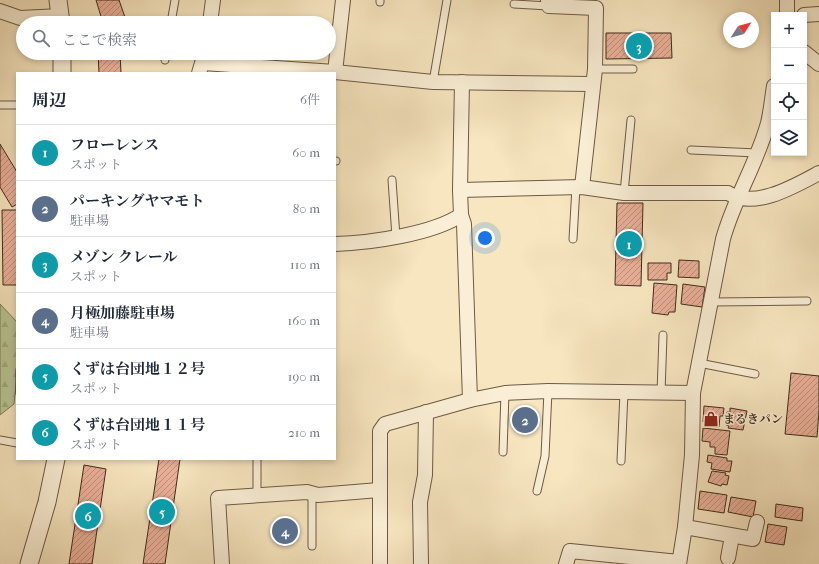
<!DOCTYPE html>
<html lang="ja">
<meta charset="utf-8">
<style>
body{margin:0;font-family:"IM FELL French Canon","Noto Serif JP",serif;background:#f6f6f7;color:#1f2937}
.controls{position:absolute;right:12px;top:12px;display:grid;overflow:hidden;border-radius:0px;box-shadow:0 2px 6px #0003}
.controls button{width:36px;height:36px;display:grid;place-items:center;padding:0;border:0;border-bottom:1px solid #e0e1e3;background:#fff;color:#1f2937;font:20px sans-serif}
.compass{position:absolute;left:723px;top:12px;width:36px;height:36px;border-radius:50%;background:#fff;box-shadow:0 2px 6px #0003;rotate:54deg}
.you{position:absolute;left:485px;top:238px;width:14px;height:14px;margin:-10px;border:3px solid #fff;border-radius:50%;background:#1a73e8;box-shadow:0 0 0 6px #1a73e833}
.badge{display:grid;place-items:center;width:26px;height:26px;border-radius:50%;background:#db2777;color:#fff;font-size:13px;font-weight:700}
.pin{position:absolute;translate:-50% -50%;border:2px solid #fff;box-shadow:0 1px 4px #0006}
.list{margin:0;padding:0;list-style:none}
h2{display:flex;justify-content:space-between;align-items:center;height:52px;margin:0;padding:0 16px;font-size:17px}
h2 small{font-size:13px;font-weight:400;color:#747a83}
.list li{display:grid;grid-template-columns:26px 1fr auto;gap:12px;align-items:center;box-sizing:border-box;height:56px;padding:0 16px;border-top:1px solid #e0e1e3}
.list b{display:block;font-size:15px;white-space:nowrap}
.list p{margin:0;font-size:13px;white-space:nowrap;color:#747a83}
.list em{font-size:13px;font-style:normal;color:#747a83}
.icon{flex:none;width:22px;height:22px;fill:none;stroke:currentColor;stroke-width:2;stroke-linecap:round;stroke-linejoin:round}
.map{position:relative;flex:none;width:819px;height:564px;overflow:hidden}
.search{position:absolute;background:#fff;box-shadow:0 2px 6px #0003;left:16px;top:16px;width:320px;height:44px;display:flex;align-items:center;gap:10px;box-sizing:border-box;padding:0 14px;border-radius:22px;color:#747a83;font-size:15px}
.panel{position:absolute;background:#fff;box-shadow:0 2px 6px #0003;left:16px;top:72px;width:320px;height:388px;border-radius:0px}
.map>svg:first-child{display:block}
.forest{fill:url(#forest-firs);stroke:#7c7858}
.building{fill:url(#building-hatch);stroke:#3f2b1b}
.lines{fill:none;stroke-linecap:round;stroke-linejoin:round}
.service-casing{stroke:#6d5a44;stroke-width:9}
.minor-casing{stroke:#6d5a44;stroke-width:16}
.tertiary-casing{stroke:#6d5a44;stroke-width:19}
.service{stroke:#faefd6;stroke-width:7}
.minor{stroke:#faefd6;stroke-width:14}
.tertiary{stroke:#faefd6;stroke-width:17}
.labels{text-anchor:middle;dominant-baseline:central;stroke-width:3;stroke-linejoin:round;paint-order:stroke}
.poi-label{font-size:12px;font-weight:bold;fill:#3f2b1b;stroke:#faefd6;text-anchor:start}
</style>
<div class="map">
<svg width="819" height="564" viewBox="0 0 819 564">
<defs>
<pattern id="forest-firs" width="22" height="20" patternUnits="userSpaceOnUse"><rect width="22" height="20" fill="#b9c695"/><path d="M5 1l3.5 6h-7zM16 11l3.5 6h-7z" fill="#a0aa80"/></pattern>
<pattern id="building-hatch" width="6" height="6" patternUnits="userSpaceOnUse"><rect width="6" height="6" fill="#ebb19a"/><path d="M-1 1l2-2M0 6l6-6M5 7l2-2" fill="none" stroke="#c0907d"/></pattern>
</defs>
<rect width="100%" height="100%" fill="#f7e6c0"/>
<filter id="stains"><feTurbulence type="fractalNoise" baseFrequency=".005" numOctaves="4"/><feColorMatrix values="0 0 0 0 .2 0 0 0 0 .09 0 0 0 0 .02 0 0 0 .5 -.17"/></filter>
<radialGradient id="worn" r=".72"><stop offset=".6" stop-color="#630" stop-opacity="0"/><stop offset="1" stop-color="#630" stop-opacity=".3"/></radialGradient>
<!-- forest -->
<polygon class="forest" points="0,304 17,322 17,376 14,404 0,415"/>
<!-- building -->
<g class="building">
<polygon points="96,0 119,0 127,23 103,23"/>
<polygon points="606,33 671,33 672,58 606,59"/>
<polygon points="98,53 120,53 121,73 99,73"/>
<polygon points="0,144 17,172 17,204 12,207 0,187"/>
<polygon points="617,203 643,203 641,286 615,285"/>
<polygon points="2,210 17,210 17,285 3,285"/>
<polygon points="679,260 699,261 699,278 678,277"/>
<polygon points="648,263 671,263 671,273 667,273 667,280 648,280"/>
<polygon points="654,283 677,285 675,312 669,312 668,315 652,313"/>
<polygon points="683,284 705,287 702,307 681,304"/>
<rect x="16" y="369" width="1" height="25"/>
<polygon points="791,373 819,376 819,411 817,437 785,434"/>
<polygon points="704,406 724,408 723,416 720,416 719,427 704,426 705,422 703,422"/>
<polygon points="730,408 747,411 743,430 728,428 729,426 726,425 727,412 730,412"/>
<polygon points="703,428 730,431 727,455 715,454 715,447 710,447 710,442 702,441"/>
<polygon points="708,455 727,458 727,461 732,461 730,472 711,469 712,463 707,462"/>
<polygon points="159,459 180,459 165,564 143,564"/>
<polygon points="84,465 106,469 92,564 69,564"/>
<polygon points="712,471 726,473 725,475 729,476 727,485 722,484 721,486 708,482"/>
<polygon points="700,491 727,495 724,513 698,509"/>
<polygon points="731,497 756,501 753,517 728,512"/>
<polygon points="776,504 803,508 802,521 775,517"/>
<polygon points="768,524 787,527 784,545 765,542"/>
</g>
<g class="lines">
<!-- service casing -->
<g class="service-casing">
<g id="service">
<polyline points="380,0 380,2"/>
<polyline points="514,4 549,6"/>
<polyline points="171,23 175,0"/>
<polyline points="165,60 166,53"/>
<polyline points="595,69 633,69"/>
<polyline points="433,82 447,0"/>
<polyline points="0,105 17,105"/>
<polyline points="691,150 757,153"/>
<polyline points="335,161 336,161"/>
<polyline points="392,180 396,237"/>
<polyline points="624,193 631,120"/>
<polyline points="573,239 576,187"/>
<polyline points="711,302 807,301"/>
<polyline points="699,363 755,374"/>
<polyline points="661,393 663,335"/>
<polyline points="0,440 17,443"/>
<polyline points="503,452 505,393"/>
<polyline points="257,459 257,496"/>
<polyline points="621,461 624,392"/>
<polyline points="537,491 545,456 548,391"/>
<polyline points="312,494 312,546"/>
</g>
</g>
<!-- minor casing -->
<g class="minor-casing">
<g id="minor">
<polyline points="548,0 549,6 596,8 595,69 582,187"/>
<polyline points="0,11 20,18 61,16"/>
<polyline points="787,15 787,0"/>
<polyline points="804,15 819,14"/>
<polyline points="210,23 213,0"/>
<polyline points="804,52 819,64"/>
<polyline points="203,63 335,72 433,82 592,84"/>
<polyline points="335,72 343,0"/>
<polyline points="199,73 205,53"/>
<polyline points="462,82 460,190 461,215 464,224 470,400"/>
<path d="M460,190L582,187L624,193H728C754,210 795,186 819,173"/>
<path d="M335,244C370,243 433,234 461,215"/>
<polyline points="685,527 753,539 757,522"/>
<polyline points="728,558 732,536"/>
<polyline points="222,564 218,498 307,492 318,495 379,490"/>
<polyline points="380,564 380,431 385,424 470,400 505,393 548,391 693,393"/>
<polyline points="421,564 420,502 425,475 426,412"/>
<polyline points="566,564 570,551 679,562"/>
<path d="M679,564L685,527L692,455L693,393L723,239C734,199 757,163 768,123C771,111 772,98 774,86"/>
</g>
</g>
<!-- tertiary casing -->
<g class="tertiary-casing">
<g id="tertiary">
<polyline points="58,0 61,23"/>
<polyline points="62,53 62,73"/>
<polyline points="29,564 47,502 56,459"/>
</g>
</g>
<!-- service -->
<use href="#service" class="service"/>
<!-- minor -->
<use href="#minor" class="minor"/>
<!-- tertiary -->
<use href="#tertiary" class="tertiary"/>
</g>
<!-- icons -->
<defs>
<g id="shop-bare" transform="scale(1.2)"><path d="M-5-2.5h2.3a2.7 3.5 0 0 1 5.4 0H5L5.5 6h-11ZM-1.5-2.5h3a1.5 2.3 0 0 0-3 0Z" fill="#8f2418" stroke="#faefd6" stroke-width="2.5" paint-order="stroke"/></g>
</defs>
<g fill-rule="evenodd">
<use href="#shop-bare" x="711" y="419"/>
</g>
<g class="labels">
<!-- poi labels -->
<g class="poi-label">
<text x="723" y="419">まるきパン</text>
</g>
</g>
<rect width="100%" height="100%" filter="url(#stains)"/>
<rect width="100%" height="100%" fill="url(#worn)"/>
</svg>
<div class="controls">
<button>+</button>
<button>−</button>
<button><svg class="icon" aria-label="locate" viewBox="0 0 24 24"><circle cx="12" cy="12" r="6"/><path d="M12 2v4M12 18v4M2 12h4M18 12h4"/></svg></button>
<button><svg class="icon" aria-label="layers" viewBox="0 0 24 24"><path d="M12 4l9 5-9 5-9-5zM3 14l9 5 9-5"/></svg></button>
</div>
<svg class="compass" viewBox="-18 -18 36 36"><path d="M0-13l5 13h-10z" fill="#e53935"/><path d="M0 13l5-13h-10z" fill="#747a83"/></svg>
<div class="you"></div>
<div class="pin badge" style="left:629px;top:244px;background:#0f9aa8">1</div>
<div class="pin badge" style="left:525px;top:420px;background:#5c6f8a">2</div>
<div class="pin badge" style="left:639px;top:46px;background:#0f9aa8">3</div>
<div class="pin badge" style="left:285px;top:531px;background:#5c6f8a">4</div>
<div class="pin badge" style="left:162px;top:512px;background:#0f9aa8">5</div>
<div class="pin badge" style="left:88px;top:516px;background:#0f9aa8">6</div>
<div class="search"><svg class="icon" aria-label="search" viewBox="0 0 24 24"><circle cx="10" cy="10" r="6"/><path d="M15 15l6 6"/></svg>ここで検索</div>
<section class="panel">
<h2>周辺<small>6件</small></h2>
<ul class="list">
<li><span class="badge" style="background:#0f9aa8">1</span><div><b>フローレンス</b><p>スポット</p></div><em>60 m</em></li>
<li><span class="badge" style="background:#5c6f8a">2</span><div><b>パーキングヤマモト</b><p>駐車場</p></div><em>80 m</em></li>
<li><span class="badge" style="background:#0f9aa8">3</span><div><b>メゾン クレール</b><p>スポット</p></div><em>110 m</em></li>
<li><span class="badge" style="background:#5c6f8a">4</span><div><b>月極加藤駐車場</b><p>駐車場</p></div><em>160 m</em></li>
<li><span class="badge" style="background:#0f9aa8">5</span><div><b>くずは台団地１２号</b><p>スポット</p></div><em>190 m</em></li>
<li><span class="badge" style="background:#0f9aa8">6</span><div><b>くずは台団地１１号</b><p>スポット</p></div><em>210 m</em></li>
</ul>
</section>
</div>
